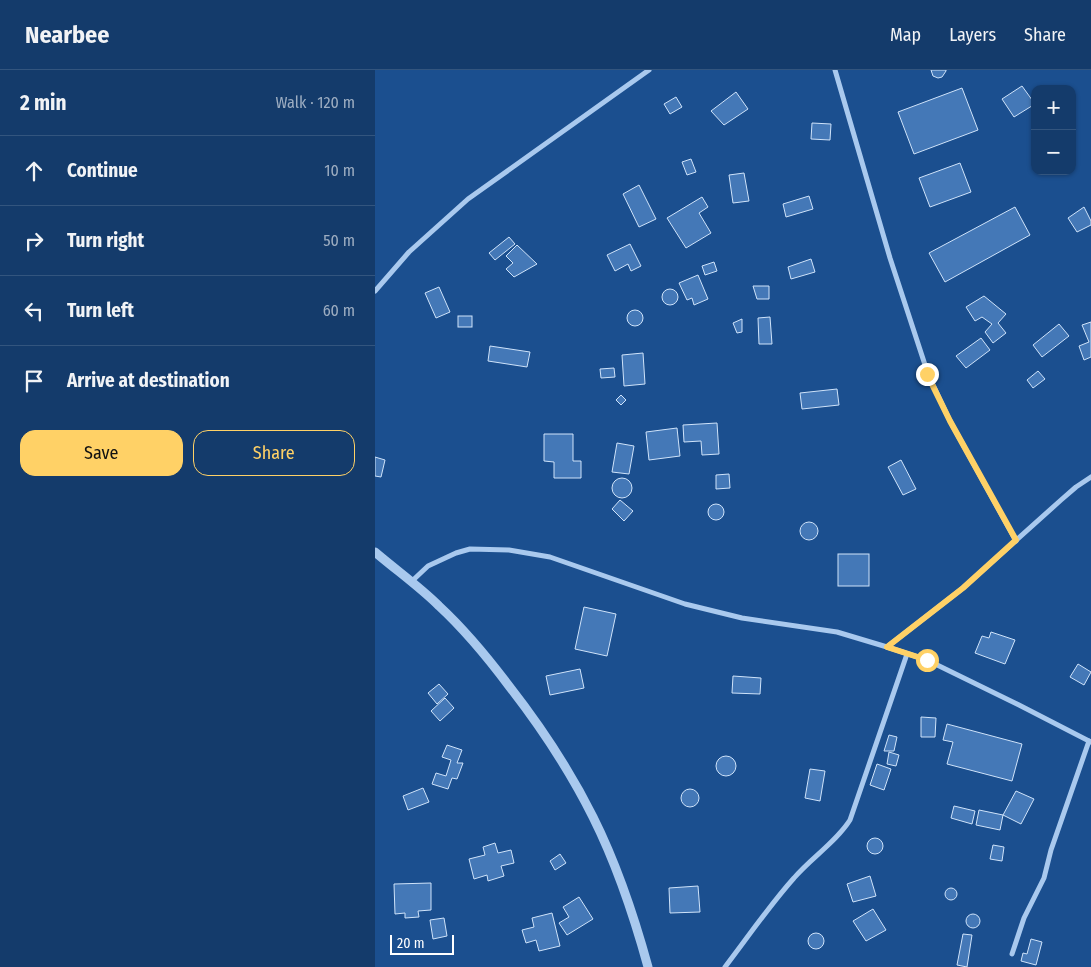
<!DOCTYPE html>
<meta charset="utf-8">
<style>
body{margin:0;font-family:"Fira Sans Condensed",sans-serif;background:#214673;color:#f1f3f6}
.controls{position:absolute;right:15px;top:15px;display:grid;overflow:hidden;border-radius:10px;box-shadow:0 1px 4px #0004}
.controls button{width:45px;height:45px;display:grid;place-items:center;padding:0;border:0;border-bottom:1px solid #33557e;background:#143b6b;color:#f1f3f6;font:25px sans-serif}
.scale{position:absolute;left:15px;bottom:12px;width:64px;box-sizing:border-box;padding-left:5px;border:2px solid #fff;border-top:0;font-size:14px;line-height:18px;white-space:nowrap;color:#fff;-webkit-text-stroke:4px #1b4f8f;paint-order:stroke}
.stop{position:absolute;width:15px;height:15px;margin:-11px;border:4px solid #ffd166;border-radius:50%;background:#fff}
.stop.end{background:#ffd166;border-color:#fff;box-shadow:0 1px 5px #0008}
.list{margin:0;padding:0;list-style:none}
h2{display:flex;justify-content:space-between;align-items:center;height:65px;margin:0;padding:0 20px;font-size:21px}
h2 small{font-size:16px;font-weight:400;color:#9dadc1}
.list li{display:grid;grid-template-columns:32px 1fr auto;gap:15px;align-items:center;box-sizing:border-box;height:70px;padding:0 20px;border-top:1px solid #33557e}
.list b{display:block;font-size:19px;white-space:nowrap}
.list em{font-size:16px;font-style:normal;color:#9dadc1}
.actions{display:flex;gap:10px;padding:15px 20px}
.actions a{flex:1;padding:11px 0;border:1px solid #ffd166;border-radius:15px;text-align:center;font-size:18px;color:#ffd166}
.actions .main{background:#ffd166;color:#111}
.icon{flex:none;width:28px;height:28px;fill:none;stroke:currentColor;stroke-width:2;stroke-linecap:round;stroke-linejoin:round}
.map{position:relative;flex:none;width:716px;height:897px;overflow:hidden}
header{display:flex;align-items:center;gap:30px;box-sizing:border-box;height:70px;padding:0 25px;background:#143b6b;border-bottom:1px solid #33557e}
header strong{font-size:24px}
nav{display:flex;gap:28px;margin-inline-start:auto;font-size:18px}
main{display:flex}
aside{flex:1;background:#143b6b}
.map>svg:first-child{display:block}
.building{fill:#4478b7;stroke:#cfe3fa}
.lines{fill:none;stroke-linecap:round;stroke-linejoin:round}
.minor{stroke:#a9c9ee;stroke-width:5}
.tertiary{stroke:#a9c9ee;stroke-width:9}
.route{stroke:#ffd166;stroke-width:6}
</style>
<header>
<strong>Nearbee</strong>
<nav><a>Map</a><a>Layers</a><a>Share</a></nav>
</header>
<main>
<aside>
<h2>2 min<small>Walk · 120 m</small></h2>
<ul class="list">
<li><svg class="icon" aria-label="ahead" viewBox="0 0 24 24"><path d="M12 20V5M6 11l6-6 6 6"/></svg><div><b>Continue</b></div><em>10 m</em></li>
<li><svg class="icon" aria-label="right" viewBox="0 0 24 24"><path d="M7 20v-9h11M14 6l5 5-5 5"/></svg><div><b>Turn right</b></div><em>50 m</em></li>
<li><svg class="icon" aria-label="left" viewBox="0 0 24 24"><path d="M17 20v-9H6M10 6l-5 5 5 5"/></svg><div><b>Turn left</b></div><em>60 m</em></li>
<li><svg class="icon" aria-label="arrive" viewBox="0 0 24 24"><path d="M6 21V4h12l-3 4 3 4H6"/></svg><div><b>Arrive at destination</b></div></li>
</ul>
<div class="actions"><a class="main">Save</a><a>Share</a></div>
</aside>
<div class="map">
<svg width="716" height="897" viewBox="0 0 716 897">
<rect width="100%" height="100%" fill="#1b4f8f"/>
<!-- building -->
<g class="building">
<polygon points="556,0 571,0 571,1 567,7 563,8 558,6"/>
<polygon points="647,16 660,34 639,47 627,29"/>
<polygon points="587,18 603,60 539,84 523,42"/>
<polygon points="361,22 373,39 349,55 336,41"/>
<polygon points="301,27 307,37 295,44 289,34"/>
<polygon points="437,53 456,54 455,70 436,69"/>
<polygon points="316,89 321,102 312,105 307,92"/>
<polygon points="585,93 596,122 555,137 544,108"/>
<polygon points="369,103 374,131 358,133 354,105"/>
<polygon points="264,115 281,149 264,157 248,124"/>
<polygon points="434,126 438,139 411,147 408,134"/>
<polygon points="327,127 333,137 324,143 336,163 311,178 292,148"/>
<polygon points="640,137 655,165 570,212 554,183"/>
<polygon points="709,137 716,151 716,155 702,162 693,148"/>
<polygon points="134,167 140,174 120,190 114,183"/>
<polygon points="255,174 266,196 256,201 253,194 240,201 232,185"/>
<polygon points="142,175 162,194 139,207 131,199 138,193 131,186"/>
<polygon points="436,189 440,202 416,209 413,197"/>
<polygon points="339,192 342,201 330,205 327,196"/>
<polygon points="323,205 333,229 319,235 317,228 312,230 304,213"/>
<polygon points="378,216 394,216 394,229 382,229"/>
<polygon points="64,217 75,242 61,248 50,223"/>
<circle cx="295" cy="227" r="8"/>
<polygon points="609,226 631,244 623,253 631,263 618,273 610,262 617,254 607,247 600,251 591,237"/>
<circle cx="260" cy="248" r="8"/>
<rect x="83" y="246" width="14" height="11"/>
<polygon points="395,247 397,274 384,274 383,248"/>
<polygon points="367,249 367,262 362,263 358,253"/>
<polygon points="716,252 716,287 709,290 704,276 714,272 707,255"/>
<polygon points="684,254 694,266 667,287 658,275"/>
<polygon points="606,268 615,280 591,298 581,286"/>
<polygon points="115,276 155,282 152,297 113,291"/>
<polygon points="268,283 270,314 249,316 247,285"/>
<polygon points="239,298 240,307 226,308 225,299"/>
<polygon points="663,301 670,309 658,318 652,310"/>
<polygon points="462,319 464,335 427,339 425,323"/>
<polygon points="246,325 251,330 246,335 241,330"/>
<polygon points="342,353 344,384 327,385 326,371 309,372 308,355"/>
<polygon points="302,358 305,386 274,390 271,362"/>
<polygon points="169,364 198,364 198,391 206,391 206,408 179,408 179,392 169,391"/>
<polygon points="242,373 259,376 254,404 237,402"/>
<polygon points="0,387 10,390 6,407 0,406"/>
<polygon points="526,390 541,419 528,425 513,397"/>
<polygon points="354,404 355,418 341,419 341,405"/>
<circle cx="247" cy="418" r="10"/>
<polygon points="245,430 258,441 249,451 237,439"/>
<circle cx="341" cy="442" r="8"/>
<circle cx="434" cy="461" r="9"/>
<rect x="463" y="484" width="31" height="32"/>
<polygon points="209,537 241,544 232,586 200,579"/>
<polygon points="616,562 640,570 630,594 600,583 607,566 614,568"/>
<polygon points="703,594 716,602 709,615 695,607"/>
<polygon points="205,599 209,618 175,625 171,606"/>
<polygon points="358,606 386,608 385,624 357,623"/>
<polygon points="64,614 73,624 62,634 53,623"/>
<polygon points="70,628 79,638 65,651 56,641"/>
<polygon points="546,647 561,648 560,667 546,667"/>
<polygon points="572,654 647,674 637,711 572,694 578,672 568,670"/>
<polygon points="514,665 522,667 519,681 509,681"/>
<polygon points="72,675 87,680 82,693 88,693 82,709 77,708 73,719 57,714 61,703 71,706 76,690 67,687"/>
<polygon points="514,682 524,685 521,696 512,694"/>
<circle cx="351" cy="696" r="10"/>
<polygon points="502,694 516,699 509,720 495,715"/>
<polygon points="435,699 450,701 445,731 430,728"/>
<polygon points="48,718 54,732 33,740 28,726"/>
<circle cx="315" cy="728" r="9"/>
<polygon points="641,721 659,729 646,754 628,745"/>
<polygon points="579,736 600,741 597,754 576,748"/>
<polygon points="604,740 628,745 625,760 601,755"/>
<circle cx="500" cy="776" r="8"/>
<polygon points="120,773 123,783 136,780 139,793 126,796 129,806 113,811 112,805 99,809 94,789 110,785 108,777"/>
<polygon points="618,775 629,777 627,791 615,789"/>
<polygon points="185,784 191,793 180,800 175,791"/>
<polygon points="495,806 501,826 478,832 472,814"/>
<polygon points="56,813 56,840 43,841 44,847 30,848 30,843 20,844 19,814"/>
<polygon points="323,816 325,842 295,843 294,818"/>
<circle cx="576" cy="824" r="6"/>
<polygon points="204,827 218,849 192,865 184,853 194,847 188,837"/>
<polygon points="498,839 511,860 491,871 478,851"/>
<polygon points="177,843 185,876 164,881 161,870 151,873 147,860 159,857 157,848"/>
<circle cx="598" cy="851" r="7"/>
<polygon points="69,848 72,866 58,869 55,850"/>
<circle cx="441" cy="871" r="8"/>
<polygon points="588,864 597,865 592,897 582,895"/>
<polygon points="656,869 667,872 661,895 646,891 648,883 652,884"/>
</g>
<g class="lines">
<!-- minor -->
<g class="minor">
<polyline points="460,0 515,188 553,304 575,351 641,471"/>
<polyline points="0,221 34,182 93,129 274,0"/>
<polyline points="36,512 53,496 81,483 95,479 134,480 175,487 310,534 367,548 462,562 512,577 552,590 644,635 716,672"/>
<polyline points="512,577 588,518 686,430 701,417 716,407"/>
<polyline points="637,884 649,848 669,808 676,780 714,671"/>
<path d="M350,897C373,867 394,836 419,808C436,788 461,772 475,750L532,584"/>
</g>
<!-- tertiary -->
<path class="tertiary" d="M0,482C21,500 45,517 64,536C90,560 113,588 134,616C166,657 195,701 218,747C242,795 259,846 273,897"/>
</g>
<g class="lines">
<!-- route -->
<polyline class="route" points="552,590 512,577 588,518 641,470 575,351 552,304"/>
</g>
</svg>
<div class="controls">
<button>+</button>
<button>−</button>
</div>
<div class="scale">20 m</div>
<div class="stop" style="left:552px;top:590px"></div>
<div class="stop end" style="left:552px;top:304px"></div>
</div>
</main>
